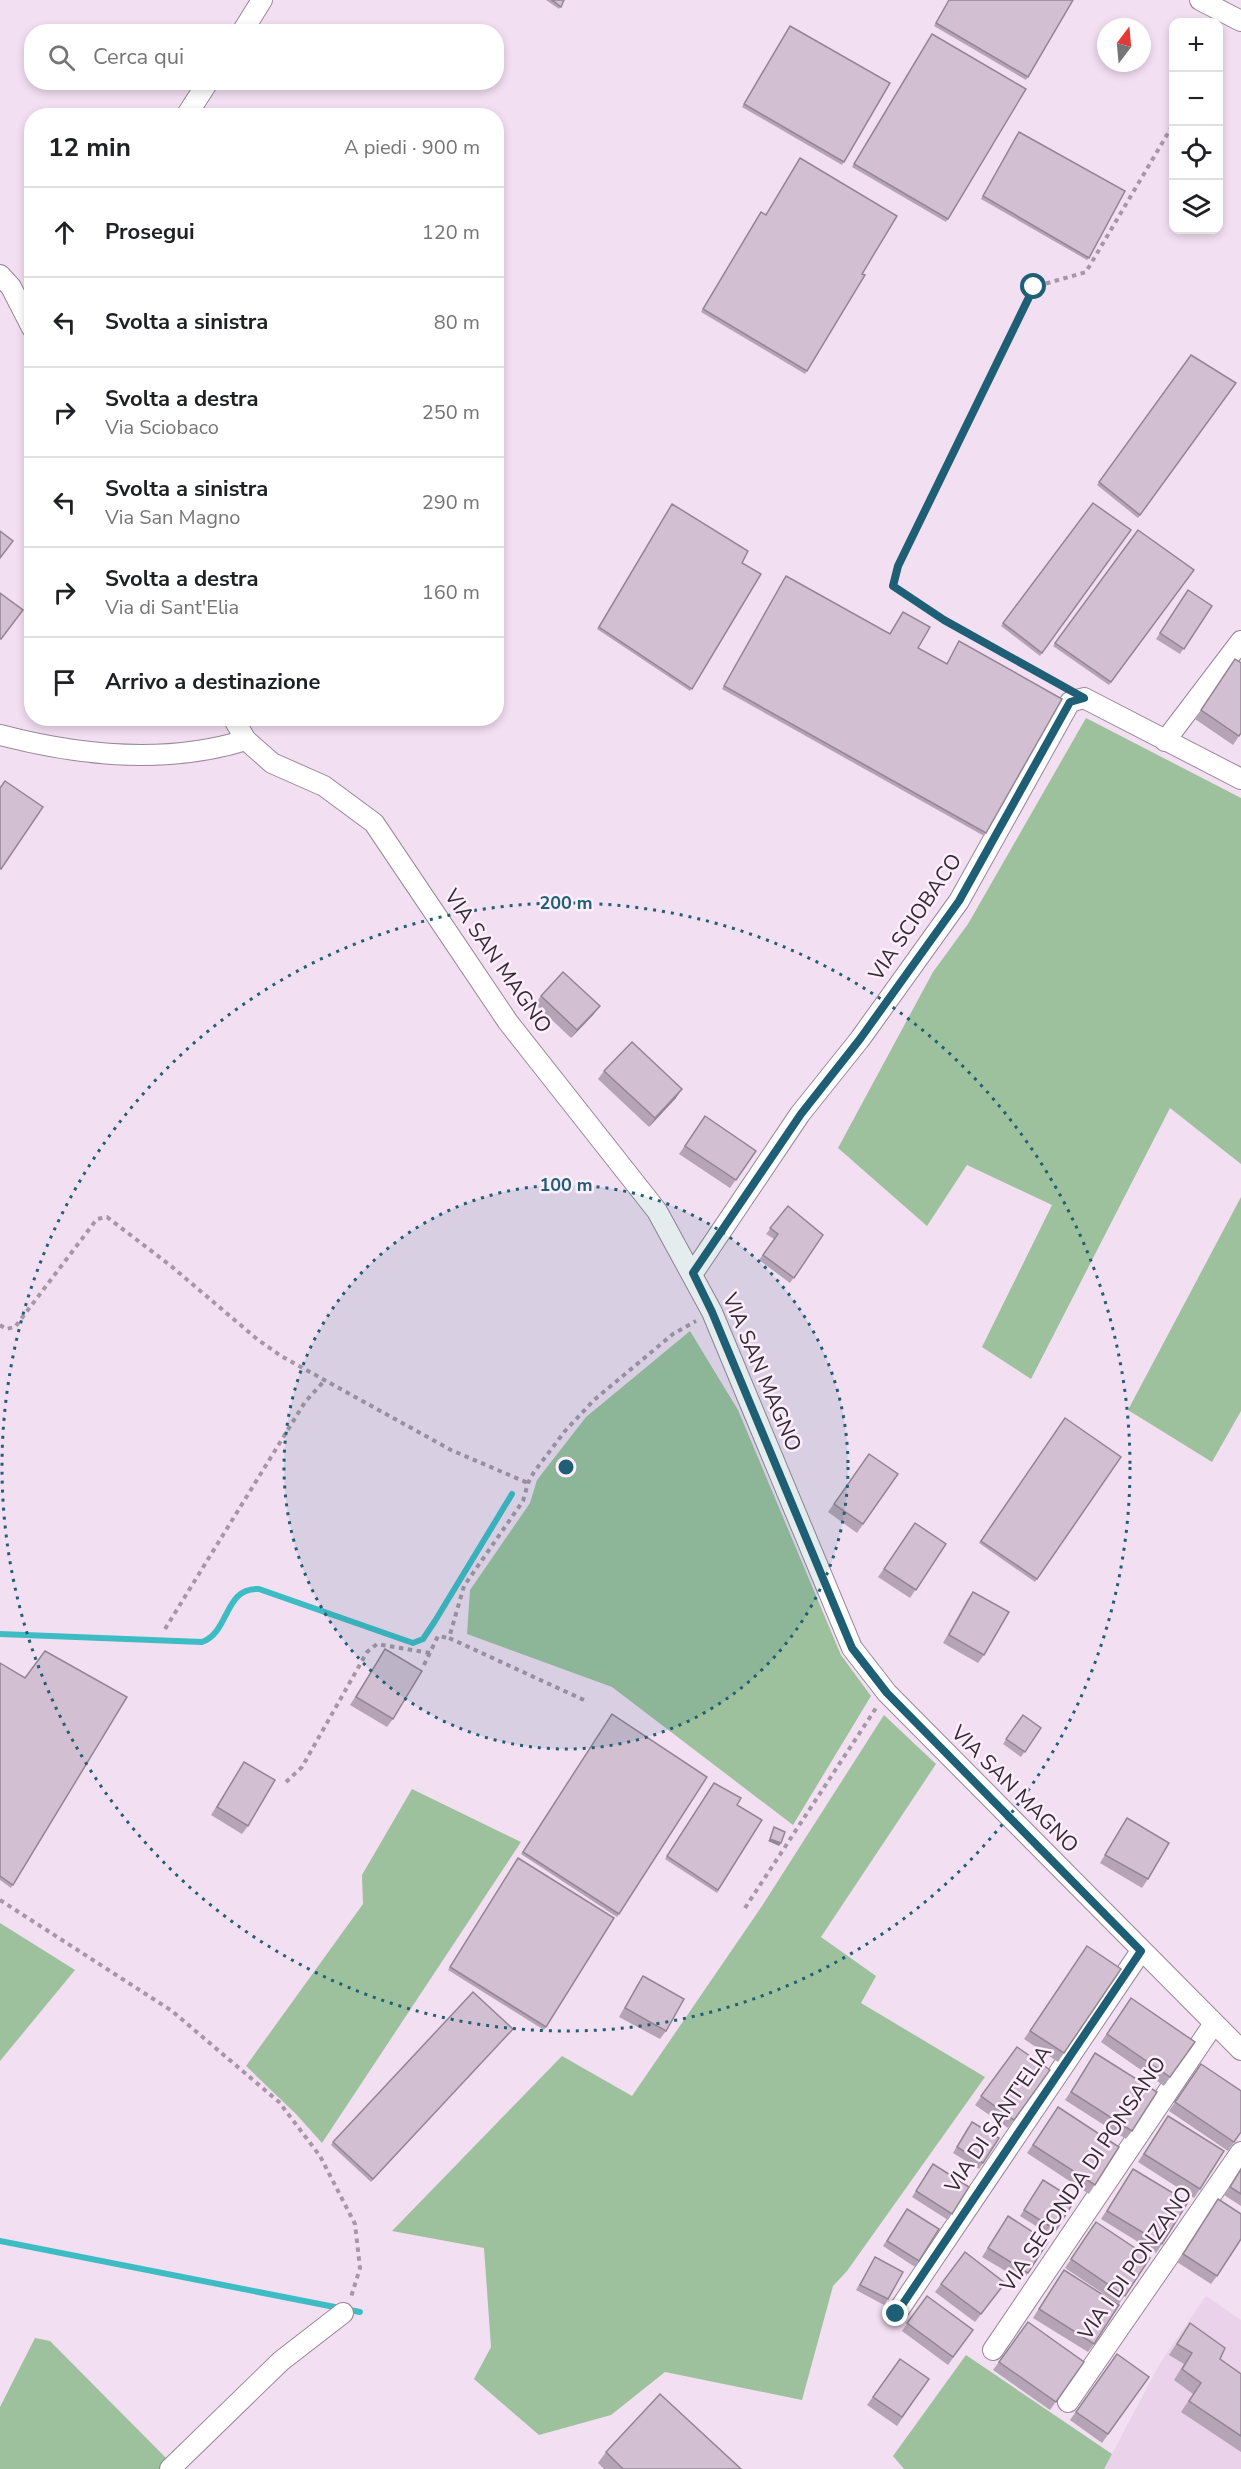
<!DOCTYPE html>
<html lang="it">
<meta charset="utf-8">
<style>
body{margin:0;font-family:"Nunito Sans",sans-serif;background:#f2f2f2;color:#202124}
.controls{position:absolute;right:18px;top:18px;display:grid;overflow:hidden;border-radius:12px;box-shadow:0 3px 9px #0003}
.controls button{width:54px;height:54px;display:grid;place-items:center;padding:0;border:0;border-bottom:2px solid #e0e0e0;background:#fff;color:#202124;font:30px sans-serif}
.compass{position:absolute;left:1097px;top:18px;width:54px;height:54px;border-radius:50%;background:#fff;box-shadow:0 3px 9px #0003;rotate:16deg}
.stop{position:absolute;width:18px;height:18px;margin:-14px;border:4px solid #1f5f75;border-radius:50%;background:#fff}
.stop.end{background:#1f5f75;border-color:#fff;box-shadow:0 2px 6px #0008}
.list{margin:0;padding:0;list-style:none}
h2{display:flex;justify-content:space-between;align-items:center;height:78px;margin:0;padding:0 24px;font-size:26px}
h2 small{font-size:20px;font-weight:400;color:#757577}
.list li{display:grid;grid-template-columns:39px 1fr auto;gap:18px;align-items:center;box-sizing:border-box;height:90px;padding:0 24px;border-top:2px solid #e0e0e0}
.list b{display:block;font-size:22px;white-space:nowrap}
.list p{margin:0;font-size:20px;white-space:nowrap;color:#757577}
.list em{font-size:20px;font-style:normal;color:#757577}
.icon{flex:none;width:33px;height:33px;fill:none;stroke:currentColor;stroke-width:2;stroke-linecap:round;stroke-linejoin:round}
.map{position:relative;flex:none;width:1241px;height:2469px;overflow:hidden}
.search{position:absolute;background:#fff;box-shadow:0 3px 9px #0003;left:24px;top:24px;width:480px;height:66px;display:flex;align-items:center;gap:15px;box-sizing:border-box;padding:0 21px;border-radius:24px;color:#757577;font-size:22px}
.panel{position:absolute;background:#fff;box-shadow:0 3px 9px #0003;left:24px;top:108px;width:480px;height:618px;border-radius:24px}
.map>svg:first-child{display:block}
.built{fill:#ead2ea}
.green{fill:#9cc19c}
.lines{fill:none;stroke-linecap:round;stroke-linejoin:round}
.stream{stroke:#3ebcc4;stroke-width:6}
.minor-casing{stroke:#998799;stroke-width:22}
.path{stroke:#a697a6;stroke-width:4;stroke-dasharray:4.5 4.5;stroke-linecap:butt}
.minor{stroke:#fff;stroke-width:20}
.wall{fill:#b5a4b5}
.shaded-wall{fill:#938693}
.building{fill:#d2bfd2;stroke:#938693;stroke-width:1.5}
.route{stroke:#1f5f75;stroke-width:8}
.ring{fill:none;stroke:#1f5f75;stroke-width:3;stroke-dasharray:3 6}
.labels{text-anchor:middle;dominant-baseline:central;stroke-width:5;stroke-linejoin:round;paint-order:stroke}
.street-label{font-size:21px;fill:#322b32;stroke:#feeefd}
.centre{fill:#1f5f75;stroke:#feeefd;stroke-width:3}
.ring-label{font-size:18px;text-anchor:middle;font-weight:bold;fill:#1f5f75;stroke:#feeefd;stroke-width:5;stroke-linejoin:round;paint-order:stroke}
</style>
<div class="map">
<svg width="1241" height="2469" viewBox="0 0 1241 2469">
<rect width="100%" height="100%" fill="#f3dff2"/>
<!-- built -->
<polygon class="built" points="1206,2296 1241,2320 1241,2469 1104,2469 1160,2363"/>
<!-- green -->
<g class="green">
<polygon points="1086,718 1241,798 1241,1164 1170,1108 1031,1379 982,1347 1052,1205 967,1165 927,1226 838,1148 933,972 968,924"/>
<polygon points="1241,1197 1241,1411 1212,1462 1128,1410"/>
<polygon points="690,1331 738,1410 841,1655 871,1696 793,1825 612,1687 467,1634 470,1590 530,1503 537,1480 586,1417"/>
<polygon points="884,1715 936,1764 821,1937 876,1976 861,2003 985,2077 847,2271 833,2286 802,2400 665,2372 611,2415 539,2435 474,2379 491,2347 484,2248 392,2231 562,2056 632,2096 762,1906"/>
<polygon points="412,1789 521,1842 322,2143 296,2114 246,2066 363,1904 362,1875"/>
<polygon points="0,1923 75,1970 0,2061"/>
<polygon points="35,2338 50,2341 169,2461 160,2469 0,2469 0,2407"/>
<polygon points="966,2355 1112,2454 1104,2469 904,2469 893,2456"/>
</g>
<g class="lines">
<!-- stream -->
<g class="stream">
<path d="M0,1634L202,1642C230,1632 224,1587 259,1589L413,1643L423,1639L435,1621L512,1494"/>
<polyline points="0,2241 360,2312"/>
</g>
<!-- minor casing -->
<g class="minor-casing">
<g id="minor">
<polyline points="1200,0 1241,21"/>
<polyline points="242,32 262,0"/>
<polyline points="186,116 208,82"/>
<polyline points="0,275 11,287 32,328"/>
<polyline points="233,718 246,740 272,763 324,786 374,823 508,1022 657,1211 712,1312 852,1648 887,1693 1241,2050"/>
<path d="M0,735C80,756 166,765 246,740"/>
<polyline points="1165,741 1241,641"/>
<polyline points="693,1273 800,1114 860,1039 959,901 1070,702 1084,698 1241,779"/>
<polyline points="896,2314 1141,1951"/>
<polyline points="993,2350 1213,2025"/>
<polyline points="1068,2402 1241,2152"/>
<polyline points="170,2469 281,2361 343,2313"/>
</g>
</g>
<!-- path -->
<g class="path">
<polyline points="1062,686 944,620 893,586 898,566 1034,287 1086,272 1174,123"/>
<polyline points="0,1325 6,1329 15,1327 97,1219 107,1217 171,1266 257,1339 281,1356 451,1450 528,1483"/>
<polyline points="165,1629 305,1402 325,1380"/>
<polyline points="424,1665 438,1636 449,1638"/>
<polyline points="584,1700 449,1638 464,1586 523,1501 528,1483 534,1472 565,1431 594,1400 673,1334 696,1321"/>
<polyline points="286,1782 302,1767 367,1652 377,1644 430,1653"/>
<polyline points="0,1900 172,2011 279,2102 320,2156 355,2224 360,2268 351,2297"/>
<polyline points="745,1908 876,1708"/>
</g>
<!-- minor -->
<use href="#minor" class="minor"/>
</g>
<!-- wall -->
<g class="wall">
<polygon points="546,0 564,0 559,9"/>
<polygon points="949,0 1073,0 1026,80 934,26"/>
<polygon points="790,26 890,83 842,165 742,107"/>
<polygon points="932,34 1026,89 946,222 852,167"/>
<polygon points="1017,134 1089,258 1087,260 981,199"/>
<polygon points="759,215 865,275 805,374 701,312"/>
<polygon points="1191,355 1236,383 1138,518 1097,485"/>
<polygon points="1093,503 1131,530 1040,656 1001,626"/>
<polygon points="672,504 742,563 761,574 690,691 597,629"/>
<polygon points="1138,530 1194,570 1109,685 1053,646"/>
<polygon points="784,579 918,648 986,833 984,836 722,689"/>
<polygon points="1188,590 1212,606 1180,654 1156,639"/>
<polygon points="1235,659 1241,733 1233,745 1195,719"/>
<polygon points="541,996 594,1014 571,1038 535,1004"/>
<polygon points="604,1071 676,1098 649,1127 598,1079"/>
<polygon points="705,1116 756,1151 730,1188 679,1154"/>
<polygon points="788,1206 823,1235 790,1283 759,1260 774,1239 766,1234"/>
<polygon points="1065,1418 1121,1457 1035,1582 979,1543"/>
<polygon points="869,1454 898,1474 857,1533 828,1512"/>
<polygon points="915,1523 946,1544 910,1598 878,1577"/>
<polygon points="973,1592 984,1655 978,1663 943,1643 967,1600"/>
<polygon points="385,1649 393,1719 387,1727 350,1705"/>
<polygon points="0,1663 25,1678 127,1697 11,1888 0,1880"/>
<polygon points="612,1714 707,1777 617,1917 521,1854"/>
<polygon points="1023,1715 1041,1728 1021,1757 1003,1744"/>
<polygon points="244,1762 248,1826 242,1834 211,1815"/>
<polygon points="714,1783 737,1805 762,1820 717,1893 665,1859"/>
<polygon points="1127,1818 1148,1879 1142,1888 1100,1863"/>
<polygon points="518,1858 614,1918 544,2030 448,1970"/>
<polygon points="1087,1946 1121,1969 1058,2062 1024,2039"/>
<polygon points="643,1976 666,2031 660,2039 619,2017 637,1985"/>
<polygon points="1131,1998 1195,2042 1164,2086 1101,2042"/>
<polygon points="513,2029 371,2182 331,2145 333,2142"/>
<polygon points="1017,2047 1050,2070 1008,2128 975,2105"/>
<polygon points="1090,2062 1132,2131 1126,2139 1065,2100"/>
<polygon points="1201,2064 1241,2132 1228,2151 1169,2111"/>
<polygon points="1058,2107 1119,2147 1089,2194 1027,2153"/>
<polygon points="1168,2116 1200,2189 1194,2198 1138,2162"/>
<polygon points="968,2127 983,2163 979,2169 953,2153"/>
<polygon points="933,2164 969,2187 948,2220 912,2197"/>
<polygon points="1241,2168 1241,2206 1224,2195"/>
<polygon points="1133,2169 1162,2244 1156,2253 1101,2219"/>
<polygon points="1043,2180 1075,2200 1052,2236 1020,2216"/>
<polygon points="1212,2208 1217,2276 1211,2284 1177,2262"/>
<polygon points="907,2209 939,2229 915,2267 883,2246"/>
<polygon points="1008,2216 1028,2273 1022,2281 982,2257"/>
<polygon points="1096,2222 1150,2258 1119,2304 1065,2268"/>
<polygon points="875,2257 888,2299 884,2305 856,2290"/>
<polygon points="1058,2278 1094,2344 1088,2352 1033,2318"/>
<polygon points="941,2284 999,2291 975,2322 935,2292"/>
<polygon points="927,2296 973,2330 948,2365 902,2331"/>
<polygon points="1028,2322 1084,2362 1050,2410 993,2370"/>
<polygon points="1190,2323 1220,2359 1241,2374 1241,2452 1181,2412 1193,2394 1174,2380 1184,2364 1169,2355"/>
<polygon points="1117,2354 1149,2377 1102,2443 1070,2420"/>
<polygon points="900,2359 929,2379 897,2426 867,2405"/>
<polygon points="606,2452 741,2469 604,2469 598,2463"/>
</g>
<!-- shaded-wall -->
<g class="shaded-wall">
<polygon points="600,1006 594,1014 571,1038 577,1030"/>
<polygon points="682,1089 676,1098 649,1127 655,1118"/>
<polygon points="770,1839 781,1843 779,1846 768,1841"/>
</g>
<!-- building -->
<g class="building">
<polygon points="552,0 564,0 561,7"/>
<polygon points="949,0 1073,0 1028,77 936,23"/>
<polygon points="790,26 890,83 844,162 744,104"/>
<polygon points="932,34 1026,89 948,219 854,164"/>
<polygon points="1019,132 1125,191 1089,258 983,196"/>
<polygon points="800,158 897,216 862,274 865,275 807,371 703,309 761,212 766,215"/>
<polygon points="1191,355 1236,383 1140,515 1099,482"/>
<polygon points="1093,503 1131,530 1042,653 1003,623"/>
<polygon points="672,504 748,551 742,563 761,574 692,689 599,627"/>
<polygon points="1138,530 1194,570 1111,682 1055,643"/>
<polygon points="0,531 13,541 0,558"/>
<polygon points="786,576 890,634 903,612 930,627 918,648 947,664 959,641 1062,699 986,833 724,686"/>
<polygon points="1188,590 1212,606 1184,649 1160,633"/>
<polygon points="0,593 23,610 1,639 0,638"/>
<polygon points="1235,659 1241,663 1241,733 1239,736 1201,710"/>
<polygon points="5,781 43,807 1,869 0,868 0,788"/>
<polygon points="563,972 600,1006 577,1030 541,996"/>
<polygon points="632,1042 682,1089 655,1118 604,1071"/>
<polygon points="705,1116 756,1151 736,1180 685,1146"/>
<polygon points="788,1206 823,1235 794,1278 763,1255 778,1234 770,1228"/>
<polygon points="1065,1418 1121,1457 1037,1579 981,1541"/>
<polygon points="869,1454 898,1474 863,1524 834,1504"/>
<polygon points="915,1523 946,1544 916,1590 884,1569"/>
<polygon points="973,1592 1009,1612 984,1655 949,1635"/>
<polygon points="385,1649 422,1671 393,1719 356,1697"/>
<polygon points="45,1651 127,1697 13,1885 0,1876 0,1663 25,1678"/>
<polygon points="612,1714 707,1777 619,1914 523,1852"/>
<polygon points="1023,1715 1041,1728 1025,1752 1006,1739"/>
<polygon points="244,1762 275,1780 248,1826 217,1807"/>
<polygon points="714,1783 741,1798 737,1805 762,1820 718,1890 667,1856"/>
<polygon points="1127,1818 1169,1843 1148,1879 1105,1855"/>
<polygon points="774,1827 785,1832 781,1843 770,1839"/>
<polygon points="518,1858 614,1918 546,2027 450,1967"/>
<polygon points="1087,1946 1121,1969 1064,2053 1030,2031"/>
<polygon points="643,1976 684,1999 666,2031 625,2008"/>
<polygon points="473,1992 513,2029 373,2179 333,2142"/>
<polygon points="1131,1998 1195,2042 1170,2077 1107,2034"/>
<polygon points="1017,2047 1050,2070 1014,2120 981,2096"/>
<polygon points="1095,2053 1157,2092 1132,2131 1071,2092"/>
<polygon points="1201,2064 1241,2091 1241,2132 1234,2142 1175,2102"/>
<polygon points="1058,2107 1119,2147 1095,2185 1033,2145"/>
<polygon points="1168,2116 1224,2151 1200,2189 1144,2154"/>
<polygon points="972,2122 999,2138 983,2163 957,2147"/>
<polygon points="933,2164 969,2187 952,2214 916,2191"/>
<polygon points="1133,2169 1188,2202 1162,2244 1107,2211"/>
<polygon points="1241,2169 1241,2194 1230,2187"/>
<polygon points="1043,2180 1075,2200 1056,2230 1024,2210"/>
<polygon points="1218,2199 1241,2214 1241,2239 1217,2276 1183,2254"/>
<polygon points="907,2209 939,2229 919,2261 887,2241"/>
<polygon points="1008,2216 1048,2242 1028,2273 988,2248"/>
<polygon points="1096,2222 1150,2258 1125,2296 1071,2259"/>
<polygon points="965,2252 1005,2283 981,2314 941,2284"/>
<polygon points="875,2257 903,2272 888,2299 860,2285"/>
<polygon points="1064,2270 1119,2305 1094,2344 1039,2309"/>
<polygon points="927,2296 973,2330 953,2357 907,2323"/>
<polygon points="1028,2322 1084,2362 1056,2402 999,2362"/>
<polygon points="1190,2323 1225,2348 1220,2359 1241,2374 1241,2436 1189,2401 1201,2383 1182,2369 1192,2353 1177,2344"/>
<polygon points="1117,2354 1149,2377 1108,2434 1076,2412"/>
<polygon points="900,2359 929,2379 902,2417 873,2397"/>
<polygon points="660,2394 741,2469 623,2469 606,2452"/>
</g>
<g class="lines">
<!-- route -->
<polyline class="route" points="896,2314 1141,1951 887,1693 852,1648 712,1312 693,1273 801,1114 860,1039 959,901 1070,702 1084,698 944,620 893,586 898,566 1034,287"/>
</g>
<!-- distance rings -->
<circle cx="566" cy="1467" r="282" fill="#1f5f75" fill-opacity=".12"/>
<g class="ring">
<circle cx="566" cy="1467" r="282"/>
<circle cx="566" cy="1467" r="564"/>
</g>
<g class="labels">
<!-- street labels -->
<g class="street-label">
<text transform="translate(915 917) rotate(-56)">VIA SCIOBACO</text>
<text transform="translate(498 961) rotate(55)">VIA SAN MAGNO</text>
<text transform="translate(762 1372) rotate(67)">VIA SAN MAGNO</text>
<text transform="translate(1015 1789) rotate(45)">VIA SAN MAGNO</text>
<text transform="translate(998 2119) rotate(-56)">VIA DI SANT'ELIA</text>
<text transform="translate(1083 2174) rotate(-56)">VIA SECONDA DI PONSANO</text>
<text transform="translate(1135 2263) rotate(-55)">VIA I DI PONZANO</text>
</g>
</g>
<circle cx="566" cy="1467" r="9" class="centre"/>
<g class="ring-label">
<text x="566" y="909">200 m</text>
<text x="566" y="1191">100 m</text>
</g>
</svg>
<div class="controls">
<button>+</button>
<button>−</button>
<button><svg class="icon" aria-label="locate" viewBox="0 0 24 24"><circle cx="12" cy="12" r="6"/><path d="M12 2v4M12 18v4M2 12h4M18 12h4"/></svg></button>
<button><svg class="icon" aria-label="layers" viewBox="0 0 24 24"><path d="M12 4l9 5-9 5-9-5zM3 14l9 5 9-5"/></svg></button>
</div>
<svg class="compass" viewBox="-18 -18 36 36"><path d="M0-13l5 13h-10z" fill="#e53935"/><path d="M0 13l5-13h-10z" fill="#757577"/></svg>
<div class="stop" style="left:1034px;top:287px"></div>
<div class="stop end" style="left:896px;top:2314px"></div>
<div class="search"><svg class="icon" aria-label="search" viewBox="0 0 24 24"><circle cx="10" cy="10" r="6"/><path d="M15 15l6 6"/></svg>Cerca qui</div>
<section class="panel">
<h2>12 min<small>A piedi · 900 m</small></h2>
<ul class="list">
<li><svg class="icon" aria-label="ahead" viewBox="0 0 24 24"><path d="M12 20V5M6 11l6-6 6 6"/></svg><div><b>Prosegui</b></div><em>120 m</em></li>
<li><svg class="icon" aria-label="left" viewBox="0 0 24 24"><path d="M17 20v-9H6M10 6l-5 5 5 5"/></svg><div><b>Svolta a sinistra</b></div><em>80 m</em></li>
<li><svg class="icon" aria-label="right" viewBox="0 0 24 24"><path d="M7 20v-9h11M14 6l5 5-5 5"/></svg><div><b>Svolta a destra</b><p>Via Sciobaco</p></div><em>250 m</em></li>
<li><svg class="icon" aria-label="left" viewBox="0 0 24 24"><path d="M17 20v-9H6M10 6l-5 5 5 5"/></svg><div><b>Svolta a sinistra</b><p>Via San Magno</p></div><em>290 m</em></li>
<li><svg class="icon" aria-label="right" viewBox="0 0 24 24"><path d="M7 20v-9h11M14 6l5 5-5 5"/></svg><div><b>Svolta a destra</b><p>Via di Sant'Elia</p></div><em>160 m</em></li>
<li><svg class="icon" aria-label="arrive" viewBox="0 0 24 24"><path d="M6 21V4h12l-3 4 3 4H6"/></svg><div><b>Arrivo a destinazione</b></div></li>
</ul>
</section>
</div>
